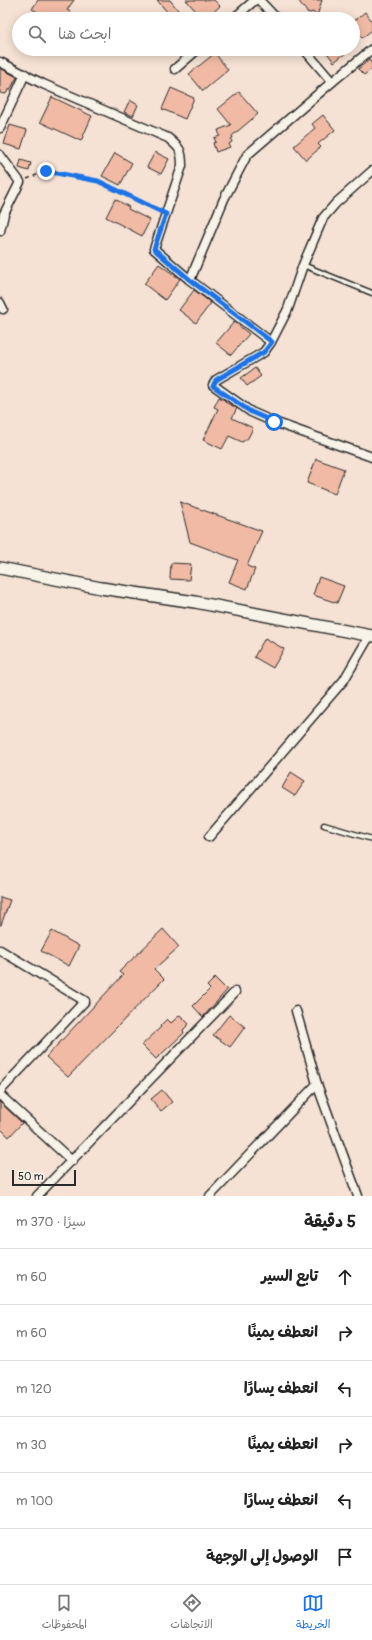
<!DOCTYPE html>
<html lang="ar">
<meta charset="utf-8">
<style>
body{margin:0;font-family:Pangolin,"Playpen Sans Arabic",sans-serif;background:#f2f2f2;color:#222;direction:rtl}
.scale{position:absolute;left:12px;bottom:10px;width:64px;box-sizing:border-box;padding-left:4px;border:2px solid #2b2b2b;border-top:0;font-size:11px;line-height:14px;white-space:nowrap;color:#2b2b2b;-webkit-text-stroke:3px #f7f3e8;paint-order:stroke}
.stop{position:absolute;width:12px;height:12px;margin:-9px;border:3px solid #1a73e8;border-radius:50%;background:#fff}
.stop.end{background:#1a73e8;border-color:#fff;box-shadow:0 1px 4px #0008}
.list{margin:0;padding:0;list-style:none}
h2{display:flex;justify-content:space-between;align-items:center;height:52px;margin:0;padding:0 16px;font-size:17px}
h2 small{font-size:13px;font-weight:400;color:#767676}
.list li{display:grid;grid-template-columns:26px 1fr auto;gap:12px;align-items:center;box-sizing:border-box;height:56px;padding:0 16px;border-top:1px solid #e0e0e0}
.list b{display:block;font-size:15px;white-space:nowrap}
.list em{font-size:13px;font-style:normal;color:#767676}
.icon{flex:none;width:22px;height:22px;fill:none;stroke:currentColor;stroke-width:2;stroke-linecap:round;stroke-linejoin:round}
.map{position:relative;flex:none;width:372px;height:1196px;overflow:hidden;direction:ltr}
.search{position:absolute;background:#fff;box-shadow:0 2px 10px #0003;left:12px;right:12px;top:12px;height:44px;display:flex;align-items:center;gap:10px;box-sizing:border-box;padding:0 14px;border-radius:22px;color:#767676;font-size:15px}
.sheet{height:388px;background:#fff}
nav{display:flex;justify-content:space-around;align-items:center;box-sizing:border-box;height:56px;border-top:1px solid #e0e0e0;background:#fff;font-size:11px;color:#767676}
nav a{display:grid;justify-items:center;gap:2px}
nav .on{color:#1a73e8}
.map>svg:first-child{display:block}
.building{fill:#f1baa5;stroke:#2b2b2b}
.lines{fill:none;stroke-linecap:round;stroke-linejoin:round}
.lane-casing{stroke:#2b2b2b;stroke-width:7}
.street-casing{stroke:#2b2b2b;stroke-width:11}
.secondary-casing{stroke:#2b2b2b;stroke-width:14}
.path{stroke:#2b2b2b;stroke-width:1.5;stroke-dasharray:4 3;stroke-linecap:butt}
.lane{stroke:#f7f3e8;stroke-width:4}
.street{stroke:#f7f3e8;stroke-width:8}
.secondary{stroke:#f7f3e8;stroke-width:11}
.route{stroke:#1a73e8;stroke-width:5}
</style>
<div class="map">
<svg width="372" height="1196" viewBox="0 0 372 1196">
<rect width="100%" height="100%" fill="#f5e2d4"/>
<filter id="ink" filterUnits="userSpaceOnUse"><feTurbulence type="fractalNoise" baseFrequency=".025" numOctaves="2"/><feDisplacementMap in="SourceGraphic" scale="8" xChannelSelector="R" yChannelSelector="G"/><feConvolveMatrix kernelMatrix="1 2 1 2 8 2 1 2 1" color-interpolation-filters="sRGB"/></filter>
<g filter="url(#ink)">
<!-- building -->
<g class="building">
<polygon points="38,0 74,0 67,10 71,12 67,19 51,19 32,9"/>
<polygon points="157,0 170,0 185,19 173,19"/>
<polygon points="186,0 214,0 220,6 206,19 203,19"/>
<polygon points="298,0 322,0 317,16 313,12 310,13 307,12"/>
<polygon points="365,12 372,21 372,30 362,38 353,27 353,22"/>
<polygon points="324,49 351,49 334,62"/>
<polygon points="215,53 228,70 203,91 189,74"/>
<polygon points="369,60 372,64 372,69 364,75 358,69"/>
<polygon points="0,68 17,77 10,90 8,90 6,94 0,93"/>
<polygon points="171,88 194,98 185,119 162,109"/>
<polygon points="239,92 258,114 232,136 233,138 231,139 232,142 229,144 230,147 216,152 213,143 216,142 214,138 220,136 218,130 231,125 218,109"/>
<polygon points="52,97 92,116 81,141 40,122"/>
<polygon points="130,100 138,105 133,116 124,112"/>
<polygon points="323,115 335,130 318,144 321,147 306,160 294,146 315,128 312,124"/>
<polygon points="10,125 27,130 21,149 4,144"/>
<polygon points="155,152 169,159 161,174 147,167"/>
<polygon points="115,153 132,163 120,185 102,176"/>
<polygon points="21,160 31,163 29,171 19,168"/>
<polygon points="115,199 129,207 128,209 150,220 142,236 106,217"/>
<polygon points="159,264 180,279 165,300 144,284"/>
<polygon points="194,290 211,303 196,323 179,310"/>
<polygon points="234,322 249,334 231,355 216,343"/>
<polygon points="255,368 261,376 247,386 241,378"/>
<polygon points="219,397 226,401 225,402 237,408 232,418 253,428 248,438 242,442 229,436 222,449 203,440 218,409 214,407"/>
<polygon points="316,459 344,469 335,494 307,483"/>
<polygon points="180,502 262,531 247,566 255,569 247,589 229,582 238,560 190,542"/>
<polygon points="171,563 191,564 189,580 170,579"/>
<polygon points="319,577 344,586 337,603 313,595"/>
<polygon points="265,638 284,649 273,668 254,657"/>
<polygon points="291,772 305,781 295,796 282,788"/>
<polygon points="0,897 10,900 1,925 0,925"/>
<polygon points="163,929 179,947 154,969 164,979 68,1077 46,1057 123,975 119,972"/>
<polygon points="52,931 79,946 69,966 41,951"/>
<polygon points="215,978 227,990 203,1017 193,1006 210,989 207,986"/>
<polygon points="180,1015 189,1024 183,1030 184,1033 156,1059 142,1045 161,1027 160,1026 167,1019 171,1023"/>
<polygon points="229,1015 245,1027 230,1047 213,1035"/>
<polygon points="162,1090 172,1102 161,1111 151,1099"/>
<polygon points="0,1102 22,1123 9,1137 0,1128"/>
</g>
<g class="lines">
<!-- lane casing -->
<g class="lane-casing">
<g id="lane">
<polyline points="303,265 372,293"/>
<polyline points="324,825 372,839"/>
</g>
</g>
<!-- street casing -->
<g class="street-casing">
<g id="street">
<polyline points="259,0 277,19"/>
<polyline points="233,19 255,0"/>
<path d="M0,62L43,84L168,138C180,148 182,150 182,166L154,249L190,280L271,342"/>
<polyline points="175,69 198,49"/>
<polyline points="332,82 372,49"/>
<polyline points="0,128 25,74"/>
<polyline points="0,155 20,182 4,214 0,231"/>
<polyline points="372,171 336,203 323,218 303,265 288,309 271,342 264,352 216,380 213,385 251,412 274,422 372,457"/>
<polyline points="190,280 224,199 247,155 332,82 304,49"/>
<polyline points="0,303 3,309"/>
<polyline points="209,837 344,680 370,635"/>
<polyline points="0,950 85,1001 0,1091"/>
<polyline points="296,1011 317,1084 358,1196"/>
<polyline points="0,1095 72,1161"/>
<polyline points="37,1196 235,992"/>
<polyline points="210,1196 317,1084"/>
</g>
</g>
<!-- secondary casing -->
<g class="secondary-casing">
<polyline id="secondary" points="0,568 101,588 195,602 372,636"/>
</g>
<!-- path -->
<polyline class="path" points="27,179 46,171 98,181 158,210"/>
<!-- lane -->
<use href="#lane" class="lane"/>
<!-- street -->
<use href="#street" class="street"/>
<!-- secondary -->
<use href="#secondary" class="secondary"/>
</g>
</g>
<g class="lines" filter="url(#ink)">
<!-- route -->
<polyline class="route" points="46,171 98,181 166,214 154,249 190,280 272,342 264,352 216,380 213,386 251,412 274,422"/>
</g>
</svg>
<div class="scale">50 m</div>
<div class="stop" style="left:274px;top:422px"></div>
<div class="stop end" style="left:46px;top:171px"></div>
<div class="search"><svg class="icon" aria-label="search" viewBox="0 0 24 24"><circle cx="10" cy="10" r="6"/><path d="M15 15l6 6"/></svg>ابحث هنا</div>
</div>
<section class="sheet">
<h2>5 دقيقة<small>سيرًا · 370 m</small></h2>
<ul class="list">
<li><svg class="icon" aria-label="ahead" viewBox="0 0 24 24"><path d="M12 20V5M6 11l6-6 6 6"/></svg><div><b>تابع السير</b></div><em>60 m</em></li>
<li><svg class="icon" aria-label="right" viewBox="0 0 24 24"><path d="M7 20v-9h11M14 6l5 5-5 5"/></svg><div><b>انعطف يمينًا</b></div><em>60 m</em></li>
<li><svg class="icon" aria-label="left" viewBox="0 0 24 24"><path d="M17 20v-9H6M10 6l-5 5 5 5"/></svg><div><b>انعطف يسارًا</b></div><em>120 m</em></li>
<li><svg class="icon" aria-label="right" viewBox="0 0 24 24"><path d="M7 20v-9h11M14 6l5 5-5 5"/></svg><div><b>انعطف يمينًا</b></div><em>30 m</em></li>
<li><svg class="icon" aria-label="left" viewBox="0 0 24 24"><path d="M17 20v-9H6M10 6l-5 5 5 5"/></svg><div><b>انعطف يسارًا</b></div><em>100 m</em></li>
<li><svg class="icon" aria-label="arrive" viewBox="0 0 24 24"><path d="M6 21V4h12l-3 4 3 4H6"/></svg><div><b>الوصول إلى الوجهة</b></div></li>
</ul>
</section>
<nav>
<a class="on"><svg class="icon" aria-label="map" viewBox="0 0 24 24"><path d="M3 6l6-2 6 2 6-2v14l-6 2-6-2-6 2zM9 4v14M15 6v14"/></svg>الخريطة</a>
<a><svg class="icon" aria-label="directions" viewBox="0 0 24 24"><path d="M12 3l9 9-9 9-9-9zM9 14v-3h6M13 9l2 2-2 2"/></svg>الاتجاهات</a>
<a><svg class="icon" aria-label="saved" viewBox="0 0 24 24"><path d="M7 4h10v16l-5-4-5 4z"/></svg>المحفوظات</a>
</nav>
